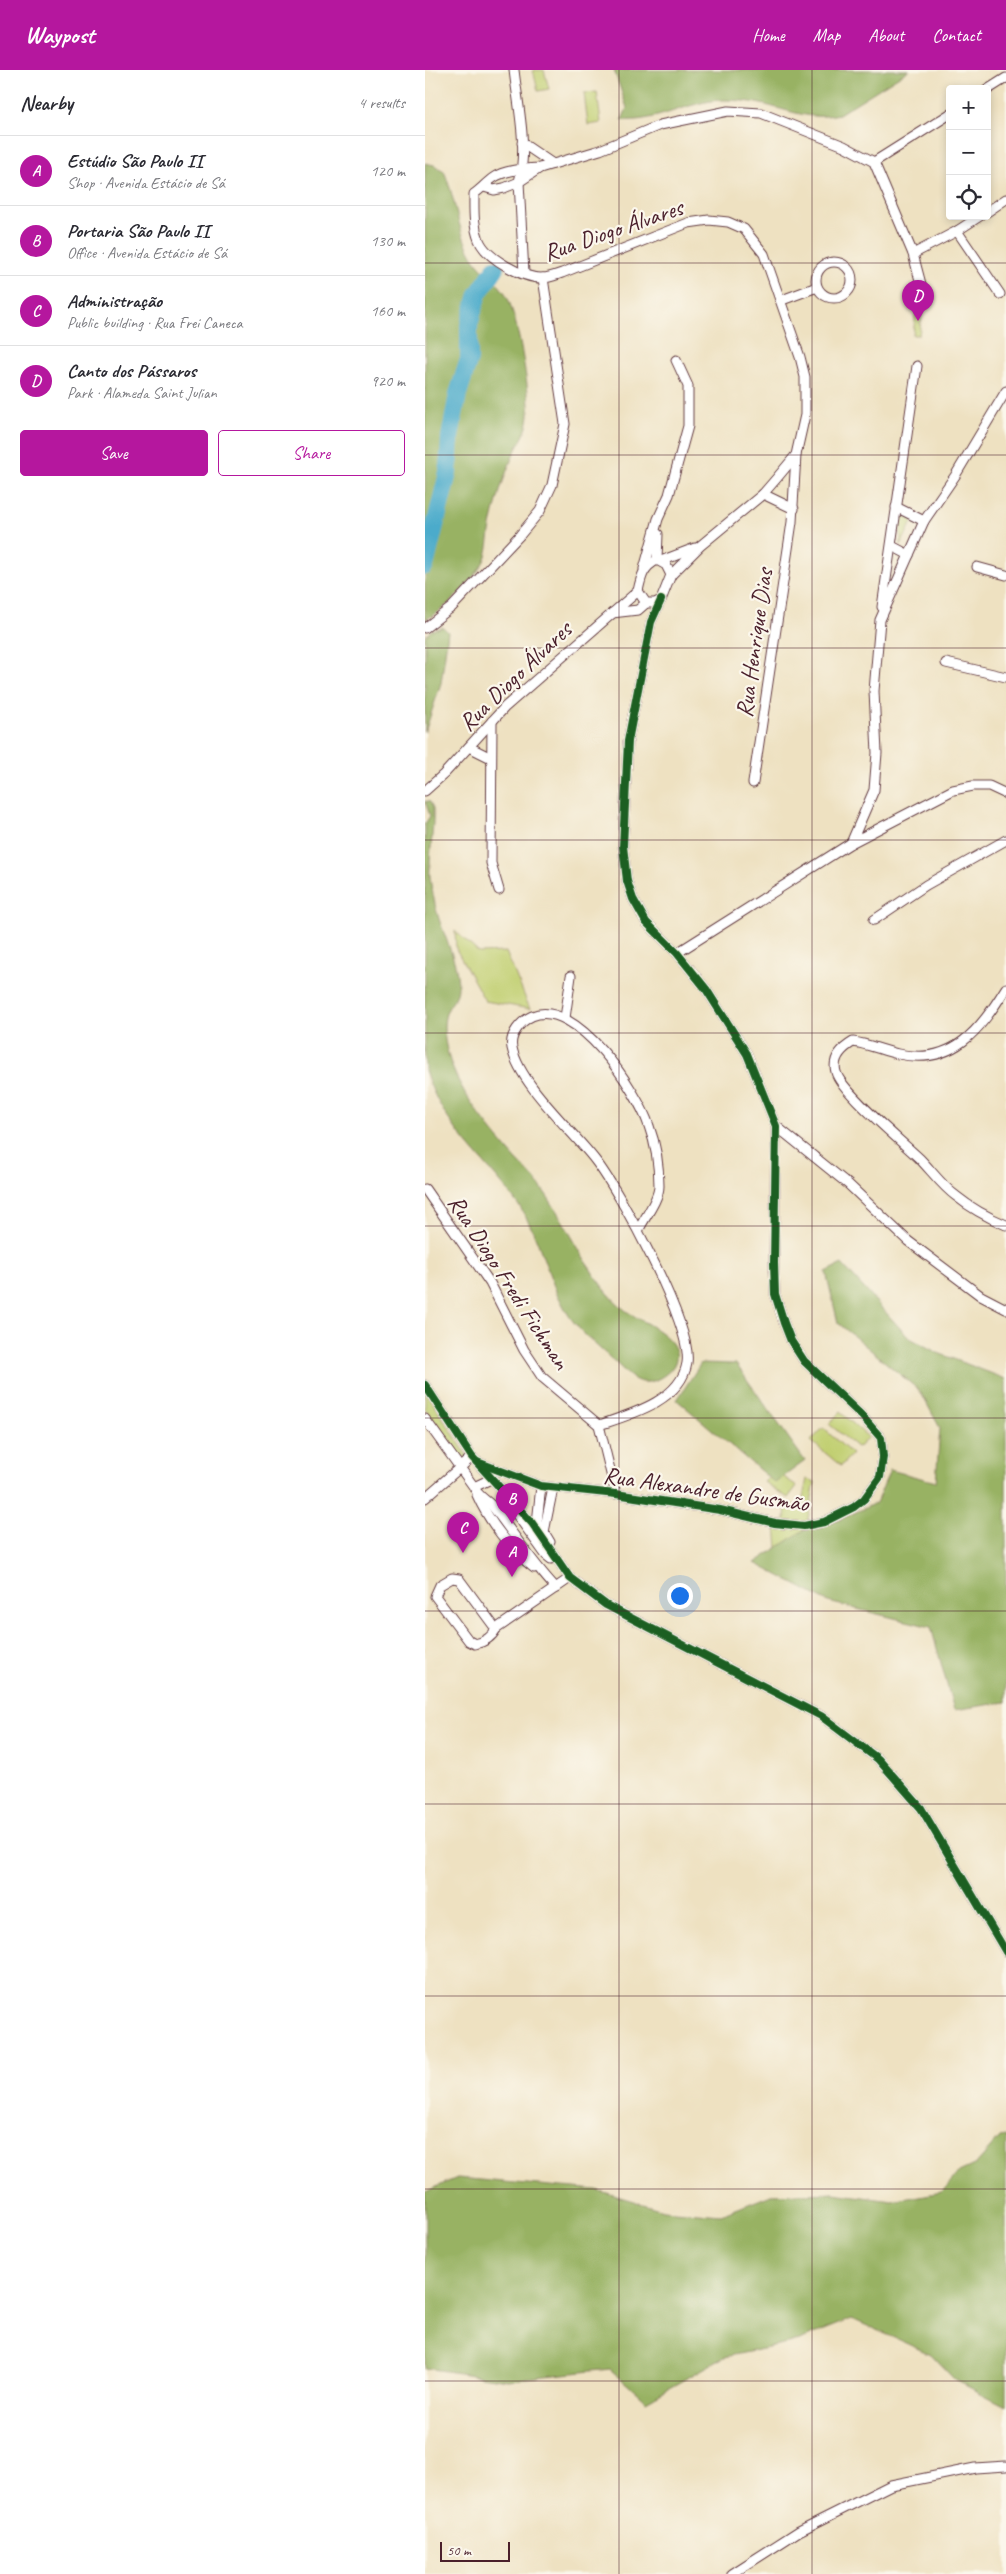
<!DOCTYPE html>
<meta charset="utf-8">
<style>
body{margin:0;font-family:Caveat,sans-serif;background:#f2f2f3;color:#2b2b33}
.controls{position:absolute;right:15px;top:15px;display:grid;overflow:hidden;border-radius:5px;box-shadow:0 2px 8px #0003}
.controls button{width:45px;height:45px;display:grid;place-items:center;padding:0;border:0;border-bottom:1px solid #e1e1e2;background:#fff;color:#2b2b33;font:25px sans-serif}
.scale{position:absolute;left:15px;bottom:12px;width:70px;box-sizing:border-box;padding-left:5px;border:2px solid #4a1f2b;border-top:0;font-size:14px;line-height:18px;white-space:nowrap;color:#4a1f2b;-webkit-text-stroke:4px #fbf7ec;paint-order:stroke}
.you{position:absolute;left:254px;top:1525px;width:18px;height:18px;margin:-12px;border:4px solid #fff;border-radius:50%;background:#1a73e8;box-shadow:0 0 0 8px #1a73e833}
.badge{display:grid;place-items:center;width:32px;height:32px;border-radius:50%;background:#b5179e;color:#fff;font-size:16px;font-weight:700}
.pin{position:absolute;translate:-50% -41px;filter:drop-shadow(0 1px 2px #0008)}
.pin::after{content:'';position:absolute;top:26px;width:18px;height:15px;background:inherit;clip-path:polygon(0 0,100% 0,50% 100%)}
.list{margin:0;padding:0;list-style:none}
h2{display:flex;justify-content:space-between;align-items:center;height:65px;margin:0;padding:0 20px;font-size:21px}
h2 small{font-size:16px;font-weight:400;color:#7c7c81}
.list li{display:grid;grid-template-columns:32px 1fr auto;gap:15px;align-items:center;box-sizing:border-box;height:70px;padding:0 20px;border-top:1px solid #e1e1e2}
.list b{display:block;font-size:19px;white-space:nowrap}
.list p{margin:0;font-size:16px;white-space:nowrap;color:#7c7c81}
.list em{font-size:16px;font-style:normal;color:#7c7c81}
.actions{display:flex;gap:10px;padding:15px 20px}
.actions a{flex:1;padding:11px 0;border:1px solid #b5179e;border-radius:5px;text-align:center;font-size:18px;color:#b5179e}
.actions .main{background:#b5179e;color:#fff}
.icon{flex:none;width:28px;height:28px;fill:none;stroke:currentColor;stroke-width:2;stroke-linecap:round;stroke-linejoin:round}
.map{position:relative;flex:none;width:581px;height:2504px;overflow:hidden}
header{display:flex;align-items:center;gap:30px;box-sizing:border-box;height:70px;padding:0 25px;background:#b5179e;color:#fff}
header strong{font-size:24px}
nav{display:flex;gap:28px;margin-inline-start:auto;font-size:18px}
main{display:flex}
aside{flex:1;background:#fff}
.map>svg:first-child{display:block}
.green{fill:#c1cf71;stroke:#86774e}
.forest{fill:#98b263;stroke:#716847}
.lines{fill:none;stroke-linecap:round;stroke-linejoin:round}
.river{stroke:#4cabcb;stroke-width:18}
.street-casing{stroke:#633c42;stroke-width:11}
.street{stroke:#fff;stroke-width:9}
.cycleway-casing{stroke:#fbf7ec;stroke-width:11}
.cycleway{stroke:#1b5e20;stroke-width:8}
.grid{fill:none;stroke:#4a1f2b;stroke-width:1;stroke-opacity:0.55}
.labels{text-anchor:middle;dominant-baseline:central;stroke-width:4.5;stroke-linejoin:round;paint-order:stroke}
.street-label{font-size:24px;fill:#4a1f2b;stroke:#fbf7ec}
</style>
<header>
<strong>Waypost</strong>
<nav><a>Home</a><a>Map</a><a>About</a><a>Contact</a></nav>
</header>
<main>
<aside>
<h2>Nearby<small>4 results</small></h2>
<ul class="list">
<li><span class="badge">A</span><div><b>Estúdio São Paulo II</b><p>Shop · Avenida Estácio de Sá</p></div><em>120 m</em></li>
<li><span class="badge">B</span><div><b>Portaria São Paulo II</b><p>Office · Avenida Estácio de Sá</p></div><em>130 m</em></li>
<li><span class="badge">C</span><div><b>Administração</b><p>Public building · Rua Frei Caneca</p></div><em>160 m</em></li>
<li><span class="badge">D</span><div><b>Canto dos Pássaros</b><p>Park · Alameda Saint Julian</p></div><em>920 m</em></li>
</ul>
<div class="actions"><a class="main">Save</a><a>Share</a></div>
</aside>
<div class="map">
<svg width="581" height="2504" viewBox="0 0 581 2504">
<rect width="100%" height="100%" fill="#fbf7ec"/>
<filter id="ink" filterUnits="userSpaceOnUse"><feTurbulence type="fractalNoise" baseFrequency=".02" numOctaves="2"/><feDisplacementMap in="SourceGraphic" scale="10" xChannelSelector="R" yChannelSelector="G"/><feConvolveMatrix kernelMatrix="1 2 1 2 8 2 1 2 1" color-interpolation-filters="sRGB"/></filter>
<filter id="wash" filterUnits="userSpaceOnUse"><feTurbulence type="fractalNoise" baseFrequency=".0096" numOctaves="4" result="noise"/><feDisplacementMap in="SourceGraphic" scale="20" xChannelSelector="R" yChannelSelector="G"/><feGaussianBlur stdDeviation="1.12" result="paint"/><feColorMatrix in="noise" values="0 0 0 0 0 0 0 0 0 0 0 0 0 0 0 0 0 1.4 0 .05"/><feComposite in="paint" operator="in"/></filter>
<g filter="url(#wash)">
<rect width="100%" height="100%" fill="#eee1c1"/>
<!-- green -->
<g class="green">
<polygon points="108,0 119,0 124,19 113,21"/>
<polygon points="172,22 176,53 163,55 159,23"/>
<polygon points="491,238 498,238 494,265 488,265"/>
<polygon points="477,445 488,450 476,475 475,446"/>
<polygon points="30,861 54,883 81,882 105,939 60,931 31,879"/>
<polygon points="0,1320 43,1387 37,1388 0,1338"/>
<polygon points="415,1342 443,1367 433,1378 404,1354"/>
<polygon points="398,1358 427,1384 416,1396 386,1371"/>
<polygon points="350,1401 372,1416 363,1428 339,1412"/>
<polygon points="382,1409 390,1412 382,1454 360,1451 361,1433 376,1436"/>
<polygon points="351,1456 383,1458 353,1478"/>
</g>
<!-- forest -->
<g class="forest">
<path d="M189,0H484L414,44C385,51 364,40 336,34C324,31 310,30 298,30C262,31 233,53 197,50L202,38Z"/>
<path d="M0,93L9,95L19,101C30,127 32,156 44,180C53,199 69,207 80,223C91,238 106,325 104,345C102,366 95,369 88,386C79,406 72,429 67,451C64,463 64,481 59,491C50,508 18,544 0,549Z"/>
<polygon points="18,557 23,562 16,613 0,662 0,566 7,560"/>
<path d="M0,731L5,732L8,738C9,758 5,778 5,797C4,808 7,819 9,829C14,860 33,886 33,917C33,928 26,932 22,941C15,957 22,984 28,999C41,1031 67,1062 90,1088C99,1098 110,1108 118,1120C137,1147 151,1176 168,1203C177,1217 188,1230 200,1240C215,1252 263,1269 249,1295C245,1302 237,1308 228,1311C211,1316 203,1304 192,1294C175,1278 151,1260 140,1239C121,1206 116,1168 94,1136C60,1088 18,1059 0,1000V754L5,746Z"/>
<polygon points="417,1194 483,1267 513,1283 581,1309 581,1632 529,1640 506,1557 403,1532 330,1493 382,1458 398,1457 451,1433 465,1400 511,1412 515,1358 495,1321 413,1253 401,1202"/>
<polygon points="276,1293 311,1294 380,1391 350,1413 252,1330"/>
<polygon points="581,2066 581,2336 530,2310 505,2284 427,2249 367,2273 299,2287 221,2331 185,2299 83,2310 0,2298 0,2122 32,2108 172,2120 238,2140 296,2145 346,2125 409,2123 467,2131 517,2122 534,2102 551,2094 575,2067"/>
</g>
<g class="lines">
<!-- river -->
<polyline class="river" points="0,496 23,403 25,367 33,324 44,289 44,255 53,224 70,199"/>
</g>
</g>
<g filter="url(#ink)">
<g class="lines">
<!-- street casing -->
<g class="street-casing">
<g id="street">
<path d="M89,0C93,36 103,76 94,112L99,203"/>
<polyline points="562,20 581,8"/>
<polyline points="97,73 128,94"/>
<polyline points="449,92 525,44"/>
<path d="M115,98C100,99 81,99 68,108C61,113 56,119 49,124C49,139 48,155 54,170C61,188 99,209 118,208C124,208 131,205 137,203L263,153L284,150L303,152L319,159L339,184L375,287L380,307V345L371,385L351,409L338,424L275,476L246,505"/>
<polyline points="59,117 69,120 79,118 94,112 115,98 175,80 235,55 303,41 336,43 419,76 449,92 488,184 497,218"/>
<polyline points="562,142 581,129"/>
<polyline points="532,161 575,224"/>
<polyline points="488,184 532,161 555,146"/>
<circle cx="409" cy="210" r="18"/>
<polyline points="357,230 392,217"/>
<polyline points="338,424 369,439"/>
<polyline points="471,437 499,451"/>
<polyline points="467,476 484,485"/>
<path d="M232,490L241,495L246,505L236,530L230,533H221L213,521C216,507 218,497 232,490Z"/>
<polyline points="232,490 233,464"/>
<polyline points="236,491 270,478"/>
<polyline points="552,497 581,505"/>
<polyline points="219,499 233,449 244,425 263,356 263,316 251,290"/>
<polyline points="457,537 492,296"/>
<polyline points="187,543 213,540 221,533"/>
<polyline points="0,558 27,537 95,465 115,441 127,415 140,354 118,208"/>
<polyline points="521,593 581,607"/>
<polyline points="67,651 66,793 74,820"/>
<polyline points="44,677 66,688"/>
<polyline points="328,713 367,452 371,385"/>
<polyline points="0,721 19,704 80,637 213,521"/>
<polyline points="426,773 449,720 452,683 449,621 455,550 499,451 530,406 581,321"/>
<polyline points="449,850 501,815 581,770"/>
<polyline points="252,883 426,773 528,720 548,716 564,716 581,724"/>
<path d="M581,918C555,960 528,996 473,984C458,981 444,974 428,972C418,978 407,988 411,1002C415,1020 477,1072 494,1088C506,1100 517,1116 531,1126C547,1139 562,1147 581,1155"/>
<polyline points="140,948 146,906"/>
<polyline points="351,1056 423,1114 483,1171 556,1226 581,1239"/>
<polyline points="0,1119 65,1213 99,1280 117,1307 174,1355 191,1424"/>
<polyline points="0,1315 47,1387 107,1453 145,1508 181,1535 396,1646 453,1689 496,1738 581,1882"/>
<polyline points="0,1349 49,1417"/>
<path d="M174,1355C204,1345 256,1331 262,1293C268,1256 195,1122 170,1090C147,1060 95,1015 87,978C84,965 96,951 107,946C151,927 213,1022 224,1056C231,1075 234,1096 234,1116C234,1129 220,1147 214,1159"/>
<polyline points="52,1392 116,1416 191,1424 295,1440 350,1453 379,1456 399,1452 429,1437 439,1429 455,1407 458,1387 456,1368 436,1345 379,1291 366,1271 359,1253 350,1224 349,1193 351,1056 322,984 281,919 252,883 221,852 208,829 202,811 198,776 203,671 226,552 236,530"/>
<path d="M68,1408L49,1417C52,1426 62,1430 68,1437C89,1464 107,1493 131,1518"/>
<polyline points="116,1416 112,1453 118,1460"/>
<path d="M52,1425C64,1452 86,1480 109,1498"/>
<polyline points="0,1428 47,1387"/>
<polyline points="87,1438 121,1485 126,1489"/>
<polyline points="125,1472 119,1462 128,1418"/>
<path d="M27,1508L34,1509L71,1559C67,1567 59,1572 50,1574L44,1571L10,1526L15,1515Z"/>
<polyline points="71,1559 145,1508"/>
<polyline points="307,2504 374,2461 466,2415 550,2398 581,2396"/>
</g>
</g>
<!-- street -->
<use href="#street" class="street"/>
<!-- cycleway casing -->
<g class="cycleway-casing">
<g id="cycleway">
<polyline points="0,1315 47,1387 107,1453 145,1508 181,1535 396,1646 453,1689 496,1738 581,1882"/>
<polyline points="52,1392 116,1416 191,1424 295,1440 350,1453 379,1456 399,1452 429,1437 439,1429 455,1407 458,1387 456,1368 436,1345 379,1291 366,1271 359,1253 350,1224 349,1193 351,1056 322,984 281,919 252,883 221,852 208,829 202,811 198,776 203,671 226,552 236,530"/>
</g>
</g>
<!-- cycleway -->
<use href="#cycleway" class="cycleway"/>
</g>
</g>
<!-- grid -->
<path class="grid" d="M194,0V2504M387,0V2504M0,193H581M0,385H581M0,578H581M0,770H581M0,963H581M0,1156H581M0,1348H581M0,1541H581M0,1734H581M0,1926H581M0,2119H581M0,2311H581"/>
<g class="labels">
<!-- street labels -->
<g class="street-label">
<text transform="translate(188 160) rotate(-19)">Rua Diogo Álvares</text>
<text transform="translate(329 573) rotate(-82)">Rua Henrique Dias</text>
<text transform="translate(90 606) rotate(-44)">Rua Diogo Álvares</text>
<text transform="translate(84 1212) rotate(57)">Rua Diogo Fredi Fichman</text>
<text transform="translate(281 1419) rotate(8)">Rua Alexandre de Gusmão</text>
</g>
</g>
</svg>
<div class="controls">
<button>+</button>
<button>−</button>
<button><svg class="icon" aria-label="locate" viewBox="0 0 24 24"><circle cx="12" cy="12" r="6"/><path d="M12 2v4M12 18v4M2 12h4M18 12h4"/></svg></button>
</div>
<div class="scale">50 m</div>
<div class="you"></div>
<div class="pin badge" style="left:87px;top:1507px">A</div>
<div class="pin badge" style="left:87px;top:1454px">B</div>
<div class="pin badge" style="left:38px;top:1483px">C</div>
<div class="pin badge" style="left:493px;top:251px">D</div>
</div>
</main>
